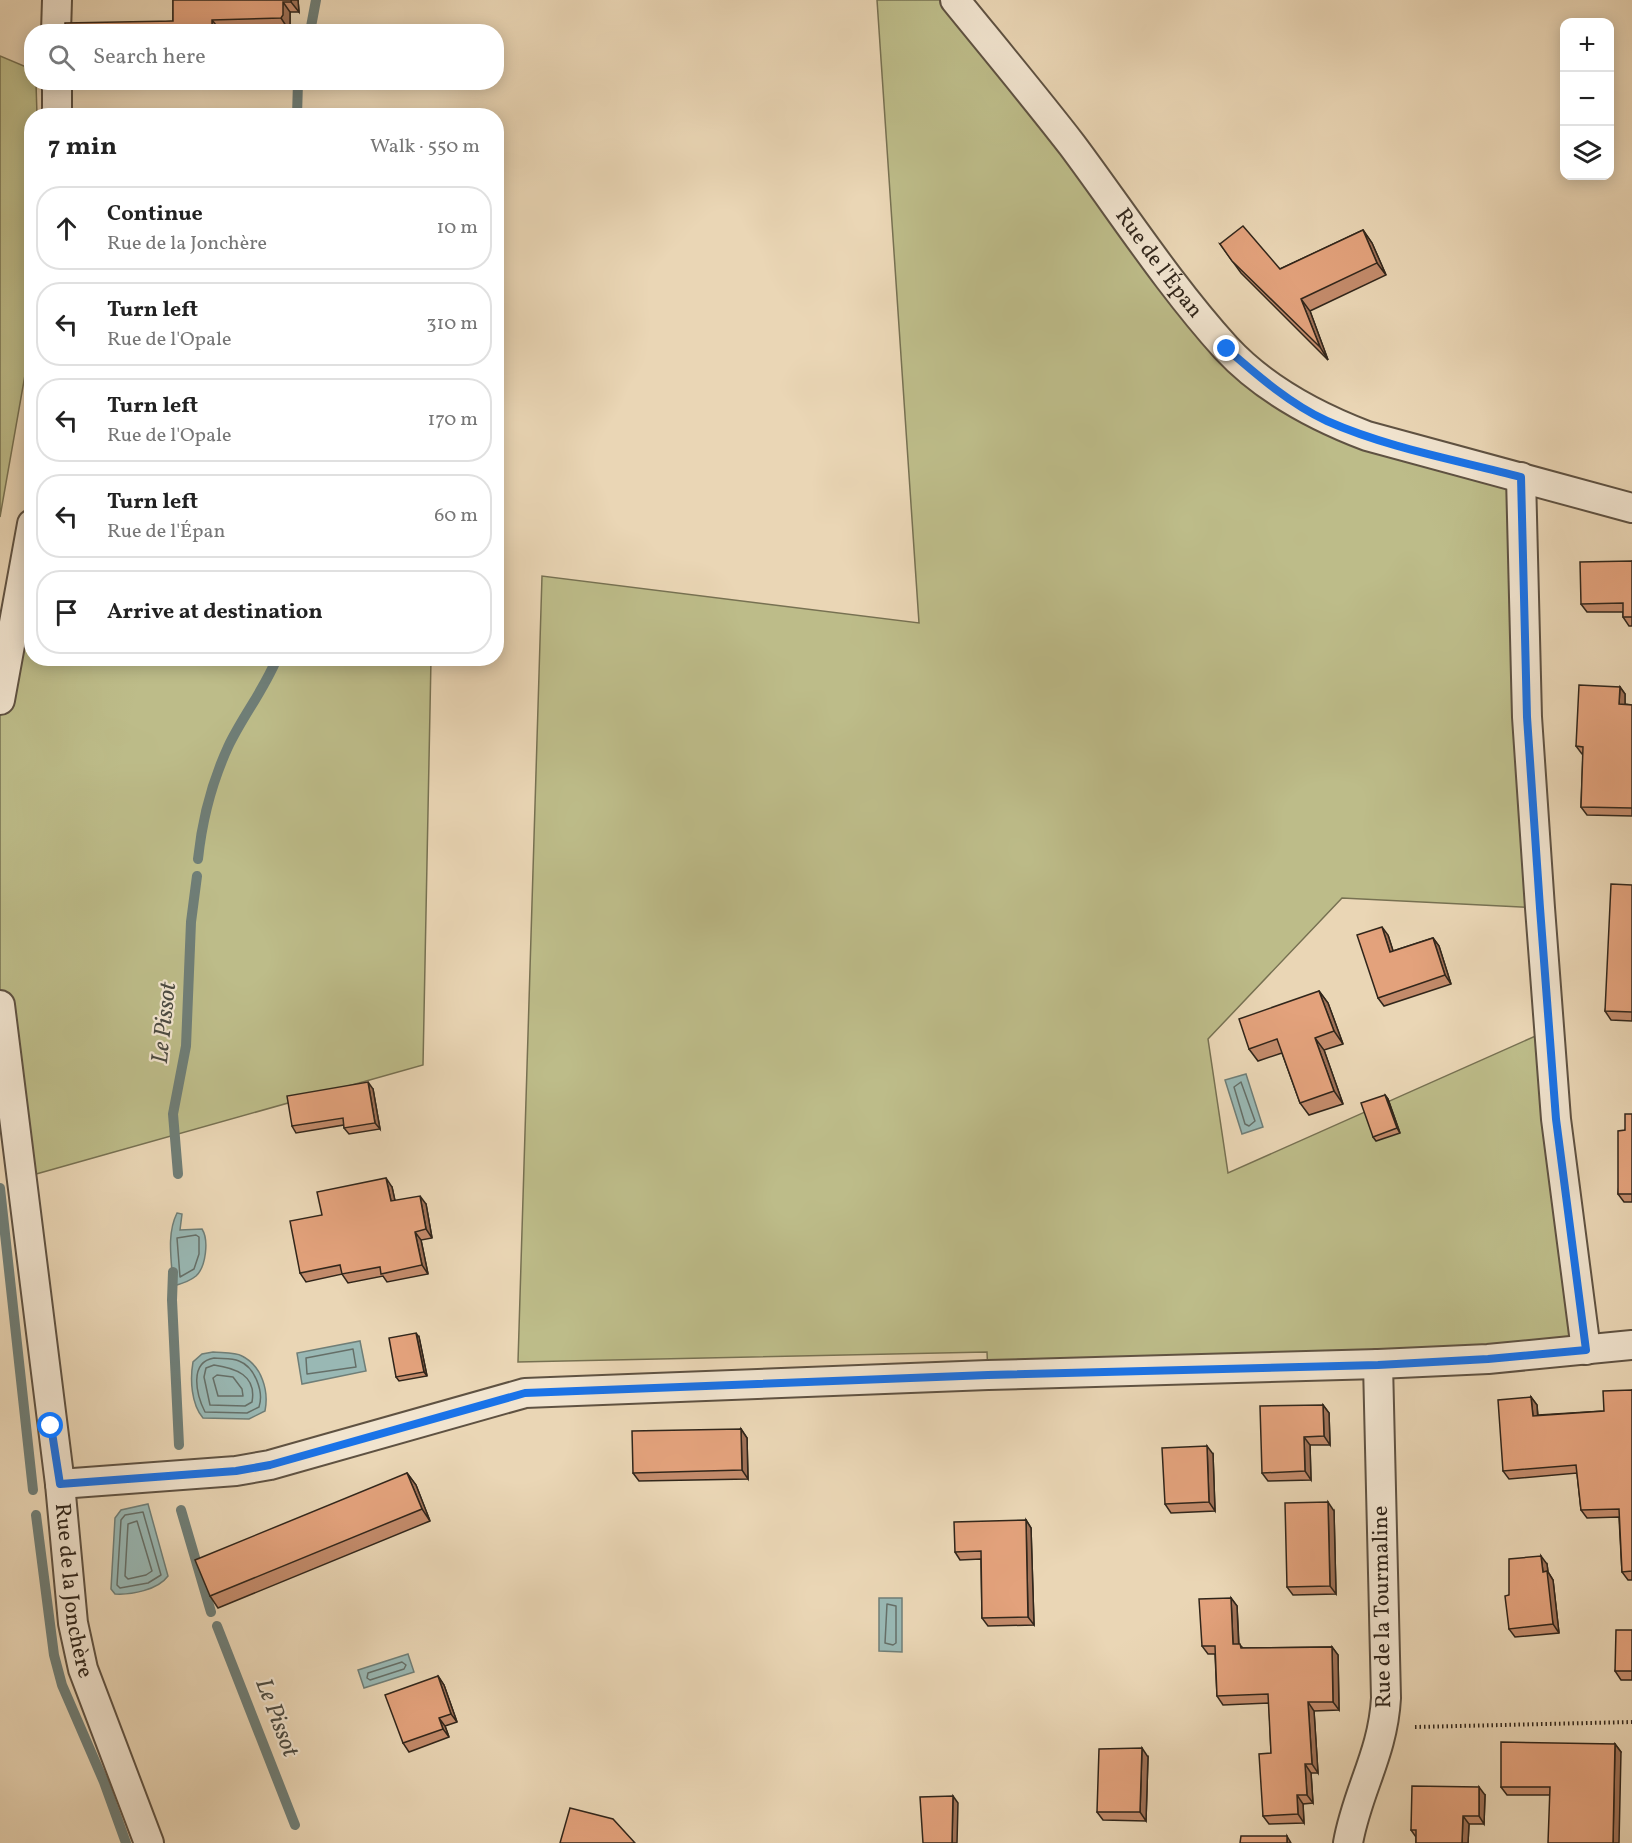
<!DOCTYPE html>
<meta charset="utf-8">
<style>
body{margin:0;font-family:Vollkorn,serif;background:#f6f6f6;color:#222}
.controls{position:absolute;right:18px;top:18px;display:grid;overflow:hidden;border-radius:12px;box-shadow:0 3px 15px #0003}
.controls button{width:54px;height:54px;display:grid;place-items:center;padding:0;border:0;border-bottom:2px solid #e0e0e0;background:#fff;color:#222;font:30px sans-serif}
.stop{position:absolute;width:18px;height:18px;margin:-14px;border:4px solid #1a73e8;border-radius:50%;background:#fff}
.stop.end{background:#1a73e8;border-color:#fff;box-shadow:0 2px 6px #0008}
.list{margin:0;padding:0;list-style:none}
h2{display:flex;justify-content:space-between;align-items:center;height:78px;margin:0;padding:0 24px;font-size:26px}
h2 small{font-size:20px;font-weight:400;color:#767676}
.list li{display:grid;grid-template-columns:39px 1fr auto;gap:18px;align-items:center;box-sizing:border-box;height:84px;margin:0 12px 12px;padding:0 12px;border:2px solid #e0e0e0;border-radius:24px}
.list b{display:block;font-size:22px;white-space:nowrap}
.list p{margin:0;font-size:20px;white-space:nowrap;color:#767676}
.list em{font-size:20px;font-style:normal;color:#767676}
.icon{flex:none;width:33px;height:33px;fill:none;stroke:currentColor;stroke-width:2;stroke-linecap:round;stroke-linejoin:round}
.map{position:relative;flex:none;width:1632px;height:1843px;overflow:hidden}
.search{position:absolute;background:#fff;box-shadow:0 3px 15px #0003;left:24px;top:24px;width:480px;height:66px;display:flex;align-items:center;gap:15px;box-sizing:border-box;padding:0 21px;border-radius:24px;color:#767676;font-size:22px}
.panel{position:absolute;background:#fff;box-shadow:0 3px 15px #0003;left:24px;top:108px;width:480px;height:558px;border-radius:24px}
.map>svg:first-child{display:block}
.green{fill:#bdbc89;stroke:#777152;stroke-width:1.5}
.water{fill:#99b8b4;stroke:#6f7e77;stroke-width:1.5}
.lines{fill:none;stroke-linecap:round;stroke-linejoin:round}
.shore{stroke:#656f68;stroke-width:1.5}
.stream{stroke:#6f7e77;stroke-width:10}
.street-casing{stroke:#5f5242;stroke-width:32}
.path{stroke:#31261b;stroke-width:4;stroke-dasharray:1.5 3;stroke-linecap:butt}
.street{stroke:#f1e4cf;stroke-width:28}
.wall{fill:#c38b6b;stroke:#31261b;stroke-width:1.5}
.shaded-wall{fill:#9f7157;stroke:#31261b;stroke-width:1.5}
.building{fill:#e3a27c;stroke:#31261b;stroke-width:1.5}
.route{stroke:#1a73e8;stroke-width:8}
.labels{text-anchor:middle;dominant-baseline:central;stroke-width:4.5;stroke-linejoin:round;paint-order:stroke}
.street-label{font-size:22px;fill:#31261b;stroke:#f1e4cf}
.water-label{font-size:24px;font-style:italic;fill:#4b4a41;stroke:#f1e4cf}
</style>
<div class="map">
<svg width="1632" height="1843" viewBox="0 0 1632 1843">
<rect width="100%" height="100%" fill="#ead6b5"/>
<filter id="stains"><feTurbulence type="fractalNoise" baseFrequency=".00333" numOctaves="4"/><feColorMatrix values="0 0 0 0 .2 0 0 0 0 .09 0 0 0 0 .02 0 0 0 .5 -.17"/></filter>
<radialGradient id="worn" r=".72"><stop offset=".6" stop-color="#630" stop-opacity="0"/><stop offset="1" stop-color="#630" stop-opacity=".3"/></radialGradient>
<!-- green -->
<g class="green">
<polygon points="877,0 955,0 1127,222 1291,398 1521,477 1540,908 1342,898 1208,1039 1228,1173 1549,1030 1586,1350 988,1375 987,1352 518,1362 542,576 919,623"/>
<polygon points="0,56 31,69 32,82 36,83 37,115 32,116 31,341 0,517"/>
<polygon points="31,517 32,658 431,659 423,1065 22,1178 0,1004 0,700"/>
</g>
<!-- water -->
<g class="water">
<polygon points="1246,1074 1263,1127 1242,1134 1225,1080"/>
<path d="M177,1213L182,1214L180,1230L202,1229C209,1240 206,1267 196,1276C189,1282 181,1284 173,1286C172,1262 166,1235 177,1213Z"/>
<polygon points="360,1341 366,1371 302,1384 297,1353"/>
<path d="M213,1352C222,1353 235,1352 242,1356C262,1366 269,1391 265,1411L249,1419L203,1418C191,1404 190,1379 193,1362L202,1354Z"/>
<path d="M148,1504L168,1576C158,1590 131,1595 115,1594L111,1589L115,1518L121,1510Z"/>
<polygon points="879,1598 902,1598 902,1652 879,1651"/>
<polygon points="408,1654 414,1672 364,1688 358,1670"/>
</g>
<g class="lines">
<!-- shore -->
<g class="shore">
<polygon points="1241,1082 1255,1121 1249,1126 1245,1124 1234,1087"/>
<polygon points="196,1235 199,1237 199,1254 194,1269 180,1277 177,1238"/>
<polygon points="353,1349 356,1367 307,1374 306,1358"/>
<path d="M214,1358C221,1359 232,1358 239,1361C255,1367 264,1392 259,1407L247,1413L205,1412C196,1394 189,1362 214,1358Z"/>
<path d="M214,1365C235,1368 257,1375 252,1402L245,1406L210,1405L204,1377L206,1368Z"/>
<polygon points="217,1375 233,1377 242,1389 243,1396 218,1396 213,1378"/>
<polygon points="143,1512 161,1575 148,1583 120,1588 117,1585 121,1520 125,1515"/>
<polygon points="137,1521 152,1571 146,1575 128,1579 125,1576 128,1524"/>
<polygon points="887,1604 896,1606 896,1643 893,1645 885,1643"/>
<polygon points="402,1662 406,1665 404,1669 370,1680 367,1678 368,1673"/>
</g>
<!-- stream -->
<g class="stream">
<polyline points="310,32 316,0"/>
<polyline points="297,116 298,82"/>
<path d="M198,859C202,821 212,782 228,747C242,717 264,690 277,658"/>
<polyline points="178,1174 173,1114 186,1046 191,922 197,876"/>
<polyline points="0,1188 33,1490"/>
<polyline points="173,1272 172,1300 179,1445"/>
<polyline points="181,1510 211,1612"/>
<polyline points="36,1515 54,1655 62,1685 104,1782 126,1843"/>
<polyline points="217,1626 295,1825"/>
</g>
<!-- street casing -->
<g class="street-casing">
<g id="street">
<path id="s1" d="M955,0C994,48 1034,96 1072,145C1122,212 1169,285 1226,348C1263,388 1317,417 1367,436L1632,508"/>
<polyline points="56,32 57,0"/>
<polyline points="57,82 57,116"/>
<polyline points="1521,477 1527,717 1540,908 1556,1119 1586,1350"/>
<polyline points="0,700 32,524"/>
<path id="s2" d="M0,1005L60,1484L73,1623L83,1669L149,1843"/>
<polyline points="60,1484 236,1471 270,1465 525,1393 988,1375 1378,1364 1488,1359 1632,1345"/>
<path d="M1348,1843C1357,1791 1383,1754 1386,1698L1378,1364"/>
</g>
</g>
<!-- path -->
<polyline class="path" points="1415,1727 1632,1722"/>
<!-- street -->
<use href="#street" class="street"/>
</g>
<!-- wall -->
<g class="wall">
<polygon points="173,0 298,0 299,12 290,12 290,26 288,29 220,30 220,32 65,32 173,21"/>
<polygon points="1363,230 1372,243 1386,275 1310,311 1328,360 1241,273 1220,244 1280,269"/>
<polygon points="1632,561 1632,626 1629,626 1623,617 1623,612 1587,612 1581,604"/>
<polygon points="1620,687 1625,694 1625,704 1632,705 1632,816 1587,815 1581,807 1583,754 1582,754 1576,746"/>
<polygon points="1632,885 1632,1021 1611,1020 1605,1011"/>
<polygon points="1388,935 1393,951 1433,938 1439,946 1451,984 1384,1006 1378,998"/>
<polygon points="1319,991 1328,1003 1343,1044 1324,1050 1343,1104 1309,1115 1300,1103 1282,1053 1258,1061 1249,1049"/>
<polygon points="373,1089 380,1129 349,1134 344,1128 344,1125 296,1133 292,1126"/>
<polygon points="1385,1095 1388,1099 1400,1133 1376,1141 1373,1137"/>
<polygon points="1632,1114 1632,1202 1624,1202 1618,1194 1625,1130"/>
<polygon points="392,1187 395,1201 426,1204 432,1238 421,1240 428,1274 387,1282 383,1276 348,1283 342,1274 306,1282 300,1273 322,1215"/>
<polygon points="419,1337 427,1376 399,1381 396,1377"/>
<polygon points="1632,1390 1632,1580 1628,1580 1622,1572 1619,1517 1587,1518 1581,1510 1577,1473 1509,1479 1503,1471 1531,1397 1537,1405 1538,1415 1604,1411"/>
<polygon points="1323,1405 1329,1413 1330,1445 1310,1445 1311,1480 1268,1481 1262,1473"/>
<polygon points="741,1429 747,1438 748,1479 639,1481 633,1473"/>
<polygon points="1213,1454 1215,1511 1171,1513 1165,1504"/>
<polygon points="407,1473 416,1485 430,1521 218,1608 210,1596"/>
<polygon points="1334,1511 1336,1594 1293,1595 1287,1587"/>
<polygon points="1026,1520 1031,1528 1034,1625 988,1626 982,1618 981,1559 960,1560 955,1552"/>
<polygon points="1547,1564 1548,1572 1553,1580 1559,1633 1515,1637 1509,1629 1509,1595"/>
<polygon points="1231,1598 1237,1606 1239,1644 1243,1648 1332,1647 1338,1655 1339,1710 1314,1711 1318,1773 1311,1773 1313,1803 1303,1804 1304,1823 1269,1824 1263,1816 1271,1753 1269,1703 1223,1705 1217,1696 1215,1654 1208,1654 1202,1646"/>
<polygon points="1632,1630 1632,1680 1621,1680 1615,1671"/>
<polygon points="438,1676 444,1685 457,1722 445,1726 449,1737 409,1752 403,1743"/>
<polygon points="1615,1744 1621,1752 1550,1795 1507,1795 1501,1787"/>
<polygon points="1148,1757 1146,1821 1103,1820 1097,1812"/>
<polygon points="1485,1795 1484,1824 1469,1824 1468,1843 1416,1843 1416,1837 1411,1830"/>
</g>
<!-- shaded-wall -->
<g class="shaded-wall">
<polygon points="291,0 298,0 299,12 291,2"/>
<polygon points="283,2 290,12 290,26 288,29 281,18"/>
<polygon points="212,20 220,30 220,32 212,32"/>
<polygon points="1363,230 1372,243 1386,275 1377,263"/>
<polygon points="1301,299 1310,311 1328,360 1320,347"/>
<polygon points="1620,687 1625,694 1625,712 1619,704"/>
<polygon points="1382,927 1388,935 1396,960 1390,952"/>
<polygon points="1433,938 1439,946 1451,984 1445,975"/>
<polygon points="1319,991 1328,1003 1343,1044 1334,1031"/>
<polygon points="1315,1038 1324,1050 1343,1104 1334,1091"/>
<polygon points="368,1082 373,1089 380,1129 375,1123"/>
<polygon points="1385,1095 1388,1099 1400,1133 1397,1128"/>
<polygon points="386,1178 392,1187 397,1210 391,1201"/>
<polygon points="420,1196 426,1204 432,1238 426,1229"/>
<polygon points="415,1232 421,1240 428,1274 422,1265"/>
<polygon points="416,1333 419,1337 427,1376 424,1372"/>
<polygon points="1531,1397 1537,1405 1538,1424 1533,1416"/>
<polygon points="1323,1405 1329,1413 1330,1445 1324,1436"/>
<polygon points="741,1429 747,1438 748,1479 742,1470"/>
<polygon points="1304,1437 1310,1445 1311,1480 1305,1471"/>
<polygon points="1207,1446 1213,1454 1215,1511 1209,1502"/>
<polygon points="407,1473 416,1485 430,1521 422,1509"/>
<polygon points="1328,1502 1334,1511 1336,1594 1330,1586"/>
<polygon points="1026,1520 1031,1528 1034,1625 1028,1617"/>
<polygon points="1541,1556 1547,1564 1548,1572 1553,1580 1559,1633 1553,1624 1543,1572"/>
<polygon points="1231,1598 1237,1606 1239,1653 1233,1644"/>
<polygon points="1332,1647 1338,1655 1339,1710 1333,1702"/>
<polygon points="438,1676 444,1685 457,1722 451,1714"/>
<polygon points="1308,1702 1314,1711 1318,1773 1312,1764"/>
<polygon points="439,1718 445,1726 449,1737 443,1729"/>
<polygon points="1615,1744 1621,1752 1619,1843 1613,1843"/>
<polygon points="1142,1748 1148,1757 1146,1821 1140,1812"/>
<polygon points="1305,1764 1311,1773 1313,1803 1307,1795"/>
<polygon points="1479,1787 1485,1795 1484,1824 1479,1816"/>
<polygon points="1297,1795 1303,1804 1304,1823 1298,1814"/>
<polygon points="953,1796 958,1803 957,1843 952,1843"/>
<polygon points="1463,1816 1469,1824 1468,1843 1462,1843"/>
<polygon points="1287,1836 1291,1843 1287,1843"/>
</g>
<!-- building -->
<g class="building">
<polygon points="173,0 291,0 291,2 283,2 283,15 281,18 212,20 212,32 65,32 65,23 173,21"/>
<polygon points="1243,226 1280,269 1363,230 1377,263 1301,299 1320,347 1232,261 1220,244"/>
<polygon points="1632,561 1632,617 1623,617 1623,603 1581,604 1580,562"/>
<polygon points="1579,685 1620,687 1619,704 1632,705 1632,808 1581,807 1583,747 1576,746"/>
<polygon points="1611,884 1632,885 1632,1012 1605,1011"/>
<polygon points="1382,927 1390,952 1433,938 1445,975 1378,998 1357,935"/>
<polygon points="1319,991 1334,1031 1315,1038 1334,1091 1300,1103 1277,1039 1249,1049 1239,1019"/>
<polygon points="368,1082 375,1123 344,1128 343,1118 292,1126 287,1096"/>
<polygon points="1385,1095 1397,1128 1373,1137 1361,1103"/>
<polygon points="1625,1114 1632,1114 1632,1194 1618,1194 1618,1131 1625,1130"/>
<polygon points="386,1178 391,1201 420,1196 426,1229 415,1232 422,1265 381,1274 380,1267 342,1274 340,1265 300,1273 290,1221 322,1215 317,1192"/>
<polygon points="416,1333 424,1372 396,1377 389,1338"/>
<polygon points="1632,1390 1632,1571 1622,1572 1619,1509 1581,1510 1576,1465 1503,1471 1498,1400 1531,1397 1533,1416 1604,1411 1603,1391"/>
<polygon points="1323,1405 1324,1436 1304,1437 1305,1471 1262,1473 1260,1406"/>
<polygon points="741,1429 742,1470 633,1473 632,1431"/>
<polygon points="1207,1446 1209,1502 1165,1504 1162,1448"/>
<polygon points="407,1473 422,1509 210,1596 195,1560"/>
<polygon points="1328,1502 1330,1586 1287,1587 1285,1503"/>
<polygon points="1026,1520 1028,1617 982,1618 981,1551 955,1552 954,1522"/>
<polygon points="1541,1556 1543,1572 1547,1571 1553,1624 1509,1629 1505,1596 1509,1595 1509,1559"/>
<polygon points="1231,1598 1233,1644 1240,1644 1241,1648 1332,1647 1333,1702 1308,1702 1312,1764 1305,1764 1307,1795 1297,1795 1298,1814 1263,1816 1259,1754 1271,1753 1268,1694 1217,1696 1215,1646 1202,1646 1199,1599"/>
<polygon points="1616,1630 1632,1630 1632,1671 1615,1671"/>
<polygon points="438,1676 451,1714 439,1718 443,1729 403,1743 385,1695"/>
<polygon points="1501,1742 1615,1744 1613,1843 1548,1843 1550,1787 1501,1787"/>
<polygon points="1142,1748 1140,1812 1097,1812 1099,1749"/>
<polygon points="1412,1786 1479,1787 1479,1816 1463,1816 1462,1843 1416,1843 1416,1830 1411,1830"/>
<polygon points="953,1796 952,1843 923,1843 920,1797"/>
<polygon points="570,1808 613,1819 635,1843 560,1843"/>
<polygon points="1241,1836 1287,1836 1287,1843 1240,1843"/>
</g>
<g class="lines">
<!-- route -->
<path class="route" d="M51,1426L60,1484L236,1471L270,1465L525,1393L988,1375L1378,1365L1488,1359L1586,1350L1556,1119L1540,908L1527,717L1521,477C1457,460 1388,448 1327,421C1290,404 1257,375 1227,349"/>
</g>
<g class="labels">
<!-- street labels -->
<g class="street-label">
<text stroke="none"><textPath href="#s1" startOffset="333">Rue de l'Épan</textPath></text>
<text stroke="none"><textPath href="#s2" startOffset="590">Rue de la Jonchère</textPath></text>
<text transform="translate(1383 1607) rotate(-91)">Rue de la Tourmaline</text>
</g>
<!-- water labels -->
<g class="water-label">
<text transform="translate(165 1023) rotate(-84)">Le Pissot</text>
<text transform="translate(276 1718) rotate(69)">Le Pissot</text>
</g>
</g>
<rect width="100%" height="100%" filter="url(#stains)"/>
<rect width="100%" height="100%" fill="url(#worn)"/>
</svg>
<div class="controls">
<button>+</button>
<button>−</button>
<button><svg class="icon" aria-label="layers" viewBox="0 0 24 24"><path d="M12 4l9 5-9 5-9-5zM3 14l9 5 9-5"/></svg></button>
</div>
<div class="stop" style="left:51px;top:1426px"></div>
<div class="stop end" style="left:1227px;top:349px"></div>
<div class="search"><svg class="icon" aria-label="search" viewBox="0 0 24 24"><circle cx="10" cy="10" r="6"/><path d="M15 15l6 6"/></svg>Search here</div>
<section class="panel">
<h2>7 min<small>Walk · 550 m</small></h2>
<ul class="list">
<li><svg class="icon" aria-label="ahead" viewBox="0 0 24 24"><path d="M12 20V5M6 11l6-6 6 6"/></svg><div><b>Continue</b><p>Rue de la Jonchère</p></div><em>10 m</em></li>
<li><svg class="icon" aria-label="left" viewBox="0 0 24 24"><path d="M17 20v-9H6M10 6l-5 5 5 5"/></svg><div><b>Turn left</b><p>Rue de l'Opale</p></div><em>310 m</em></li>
<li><svg class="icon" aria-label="left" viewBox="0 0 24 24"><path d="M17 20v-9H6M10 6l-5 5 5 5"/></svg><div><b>Turn left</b><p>Rue de l'Opale</p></div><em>170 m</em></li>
<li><svg class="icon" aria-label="left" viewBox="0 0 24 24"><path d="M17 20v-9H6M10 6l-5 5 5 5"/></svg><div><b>Turn left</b><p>Rue de l'Épan</p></div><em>60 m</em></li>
<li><svg class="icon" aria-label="arrive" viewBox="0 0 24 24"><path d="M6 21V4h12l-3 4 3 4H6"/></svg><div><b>Arrive at destination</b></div></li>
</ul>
</section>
</div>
